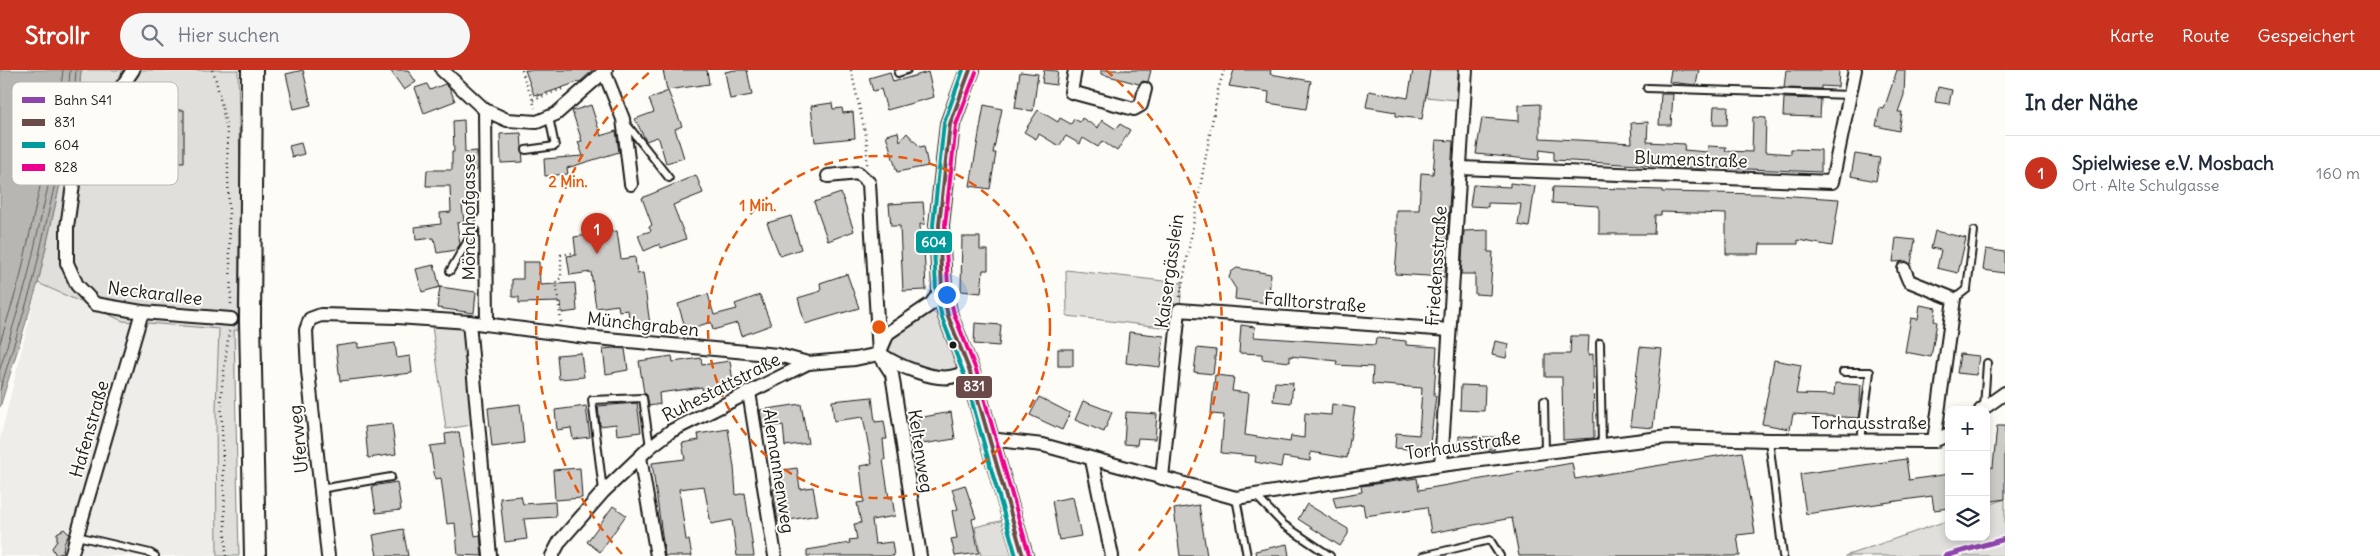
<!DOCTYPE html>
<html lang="de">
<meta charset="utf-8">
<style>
body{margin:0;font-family:Delius,sans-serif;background:#f6f6f7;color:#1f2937}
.controls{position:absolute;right:15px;bottom:15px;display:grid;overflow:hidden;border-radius:10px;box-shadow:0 2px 8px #0003}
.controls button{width:45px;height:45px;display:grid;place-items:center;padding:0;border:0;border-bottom:1px solid #e0e1e3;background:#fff;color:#1f2937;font:25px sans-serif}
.you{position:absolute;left:946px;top:224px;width:18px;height:18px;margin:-12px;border:4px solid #fff;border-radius:50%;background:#1a73e8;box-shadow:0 0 0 8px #1a73e833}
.badge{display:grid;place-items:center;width:32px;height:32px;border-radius:50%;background:#c8321e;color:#fff;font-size:16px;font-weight:700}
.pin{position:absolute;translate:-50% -41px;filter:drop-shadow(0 1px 2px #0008)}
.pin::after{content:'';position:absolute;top:26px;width:18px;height:15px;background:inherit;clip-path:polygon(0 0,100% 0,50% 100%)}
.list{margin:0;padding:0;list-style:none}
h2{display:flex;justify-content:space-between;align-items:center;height:65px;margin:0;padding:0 20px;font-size:21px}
h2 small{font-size:16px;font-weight:400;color:#747a83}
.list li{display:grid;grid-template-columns:32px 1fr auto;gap:15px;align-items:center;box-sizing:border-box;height:75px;padding:0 20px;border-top:1px solid #e0e1e3}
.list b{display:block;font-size:19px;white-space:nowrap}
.list p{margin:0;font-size:16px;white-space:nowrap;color:#747a83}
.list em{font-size:16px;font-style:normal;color:#747a83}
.icon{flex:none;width:28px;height:28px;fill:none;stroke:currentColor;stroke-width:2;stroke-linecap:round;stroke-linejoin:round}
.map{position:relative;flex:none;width:2005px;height:486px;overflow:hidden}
header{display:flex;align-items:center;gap:30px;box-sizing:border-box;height:70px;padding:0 25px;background:#c8321e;color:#fff}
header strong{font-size:24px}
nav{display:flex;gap:28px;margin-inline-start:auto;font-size:18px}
.search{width:350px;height:45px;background:#f6f6f7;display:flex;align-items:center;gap:12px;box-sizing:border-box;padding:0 18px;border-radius:28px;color:#747a83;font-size:19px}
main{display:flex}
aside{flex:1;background:#fff}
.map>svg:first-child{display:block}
.built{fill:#eeede9}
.green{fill:#e0dfdb;stroke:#7e7e7c}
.water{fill:#b7b6b2;stroke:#797876}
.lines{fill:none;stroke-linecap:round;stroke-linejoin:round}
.shore{stroke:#5a5a58;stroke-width:1}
.building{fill:#cccbc8;stroke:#1c1c1c}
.lane-casing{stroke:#1c1c1c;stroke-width:10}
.street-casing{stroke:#1c1c1c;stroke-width:16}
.secondary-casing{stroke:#1c1c1c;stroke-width:22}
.primary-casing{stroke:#1c1c1c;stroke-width:24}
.path{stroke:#1c1c1c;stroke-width:2.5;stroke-dasharray:1 4;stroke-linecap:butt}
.lane{stroke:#fdfcf7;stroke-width:6}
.street{stroke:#fdfcf7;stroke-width:12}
.secondary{stroke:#fdfcf7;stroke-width:19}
.primary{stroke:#fdfcf7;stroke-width:20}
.bus-1-casing{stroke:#fdfcf7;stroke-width:8}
.bus-2-casing{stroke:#fdfcf7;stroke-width:8}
.bus-3-casing{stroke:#fdfcf7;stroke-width:8}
.bus-1{stroke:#6a4b49;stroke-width:4}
.bus-2{stroke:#009a9b;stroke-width:4}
.bus-3{stroke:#ec008c;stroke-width:4}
.rail-1-casing{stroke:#fdfcf7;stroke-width:9}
.rail-1{stroke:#8e44ad;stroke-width:5}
.ring{fill:none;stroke:#e8590c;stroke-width:2.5;stroke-dasharray:9 6}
.bus-dot{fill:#1c1c1c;stroke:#fdfcf7;stroke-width:2}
.labels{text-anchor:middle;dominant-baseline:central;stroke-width:4;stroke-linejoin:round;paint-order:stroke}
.street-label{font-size:18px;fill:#1c1c1c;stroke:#fdfcf7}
.key{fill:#fdfcf7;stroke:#bab9b5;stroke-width:1}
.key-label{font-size:14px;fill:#1c1c1c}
.centre{fill:#e8590c;stroke:#fdfcf7;stroke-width:2.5}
.ring-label{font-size:15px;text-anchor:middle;font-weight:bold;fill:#e8590c;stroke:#fdfcf7;stroke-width:4;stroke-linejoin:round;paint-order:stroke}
.line-badge{stroke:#fdfcf7;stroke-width:2}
.badge-label{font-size:14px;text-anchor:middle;font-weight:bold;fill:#fff}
</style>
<header>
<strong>Strollr</strong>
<div class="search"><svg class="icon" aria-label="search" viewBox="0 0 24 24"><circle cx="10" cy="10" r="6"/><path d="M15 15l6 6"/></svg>Hier suchen</div>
<nav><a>Karte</a><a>Route</a><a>Gespeichert</a></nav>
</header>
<main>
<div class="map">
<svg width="2005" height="486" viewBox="0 0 2005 486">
<rect width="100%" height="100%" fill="#fdfcf7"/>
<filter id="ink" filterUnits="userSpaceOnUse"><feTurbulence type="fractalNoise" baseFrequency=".02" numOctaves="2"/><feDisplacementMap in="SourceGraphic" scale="10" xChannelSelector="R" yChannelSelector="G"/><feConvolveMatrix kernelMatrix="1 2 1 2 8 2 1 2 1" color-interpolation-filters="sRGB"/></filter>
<g filter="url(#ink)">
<!-- built -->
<polygon class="built" points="38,213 123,251 238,260 231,486 0,486 0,369"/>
<!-- green -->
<g class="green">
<polygon points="81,0 238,0 240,106 238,260 234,260 239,486 217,486 216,338 219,259 123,251 38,213 79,28"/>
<polygon points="1430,0 1458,0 1456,30 1426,27"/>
<polygon points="1066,200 1182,213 1178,259 1067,246"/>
<polygon points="942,219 970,302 950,308 879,284 888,263"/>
<polygon points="431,249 469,252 478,354 446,359"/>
<polygon points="2005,429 2005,486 1845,486 1949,450 1949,467 1986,467 1986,436"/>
<polygon points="1004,450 1012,486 981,486 975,457"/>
</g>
<!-- water -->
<polygon class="water" points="0,0 81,0 79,28 38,213 0,337"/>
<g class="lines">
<!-- shore -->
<g class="shore">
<polyline points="0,273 20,208 60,25 63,0"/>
<polyline points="0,299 27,210 68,27 70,0"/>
<polyline points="0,320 33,212 74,28 76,0"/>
</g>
</g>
<!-- building -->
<g class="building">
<polygon points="303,0 311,35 294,39 286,4"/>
<polygon points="390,0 408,0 416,12 404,20"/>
<polygon points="525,0 593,0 581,11 538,26 538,24 534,25"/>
<polygon points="663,0 707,0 709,14 667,20"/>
<polygon points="735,0 747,0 752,25 730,29 725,2"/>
<polygon points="1044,0 1058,1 1056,15 1042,13"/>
<polygon points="1101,0 1151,0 1148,12 1143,11 1139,14 1101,4"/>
<polygon points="1234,0 1271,0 1270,4 1311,11 1306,39 1268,33 1269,22 1229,16"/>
<polygon points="1413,0 1430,0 1422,49 1396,46 1396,42 1366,37 1369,21 1408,28"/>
<polygon points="1671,0 1699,0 1696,15 1669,12"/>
<polygon points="1786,0 1839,0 1838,17 1821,16 1821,19 1784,18"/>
<polygon points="1897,0 1905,0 1904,25 1898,42 1902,42 1899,61 1876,56 1880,38 1884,39"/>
<polygon points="890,2 893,12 928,2 934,27 887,40 881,19 873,21 869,8"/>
<polygon points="1020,2 1038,4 1033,41 1015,38"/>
<polygon points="427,14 430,20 445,14 450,19 455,31 424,43 415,18"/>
<polygon points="1938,17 1952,20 1949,34 1935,32"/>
<polygon points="668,21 682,56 675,59 684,88 666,93 659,69 657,67 646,71 635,49 654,42 649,29"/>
<polygon points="1661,24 1673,24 1671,55 1659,55"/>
<polygon points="1784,28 1821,29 1820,47 1783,46"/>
<polygon points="832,33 833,39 842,38 843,43 853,42 855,68 815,72 811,36"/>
<polygon points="1540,34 1540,68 1632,73 1631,53 1648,52 1647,72 1685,74 1684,80 1707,82 1708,76 1726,77 1725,81 1752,82 1753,47 1766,48 1765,82 1791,84 1791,79 1821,80 1821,102 1724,98 1691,98 1554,90 1554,81 1540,79 1539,90 1476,84 1482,48 1519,51 1519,35"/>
<polygon points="591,35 601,66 616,61 619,82 567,98 568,104 545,106 544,89 583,86 578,72 582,71 572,41"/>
<polygon points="984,35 1002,39 993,83 996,83 990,119 970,116"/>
<polygon points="1714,36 1728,36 1727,55 1713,55"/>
<polygon points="148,40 184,40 184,92 151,92 151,76 148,76"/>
<polygon points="1038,40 1058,52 1060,48 1071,54 1074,49 1080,52 1082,48 1098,58 1102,50 1116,59 1120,54 1130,60 1117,81 1102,71 1098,77 1083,68 1080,74 1066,66 1059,76 1039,64 1036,69 1024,62"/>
<polygon points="464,50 465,82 477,81 477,100 470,100 472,135 462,135 464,152 457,153 460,174 456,180 437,183 434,168 416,170 415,157 441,154 440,143 451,142 450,116 426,116 427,100 452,100 452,82 454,82 453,51"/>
<polygon points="898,62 900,71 907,63 920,77 924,76 928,96 897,102 886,65"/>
<polygon points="521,63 523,92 501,93 500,64"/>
<polygon points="1436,70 1453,71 1445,207 1395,204 1398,164 1396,164 1396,140 1419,140 1421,103 1433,104"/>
<polygon points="301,73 304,84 292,87 289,76"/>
<polygon points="1855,84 1880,88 1876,111 1851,106"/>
<polygon points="696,105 703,123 673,135 686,169 661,178 660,174 644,181 638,165 651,161 649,157 652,155 642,128"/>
<polygon points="1510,113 1535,116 1529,157 1518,155 1521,134 1488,133 1488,137 1470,136 1473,115 1510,117"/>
<polygon points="1553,117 1662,120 1662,122 1761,124 1839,129 1832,176 1798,170 1798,174 1760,174 1759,184 1726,184 1726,144 1661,142 1661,145 1655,145 1654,164 1599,164 1599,136 1552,133"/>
<polygon points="841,123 854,161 828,171 814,132"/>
<polygon points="923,132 925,154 920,154 921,176 924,176 926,220 903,221 900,156 891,156 889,134"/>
<polygon points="791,146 801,179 780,186 767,153"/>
<polygon points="1488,160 1488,182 1493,182 1490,225 1475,224 1475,204 1461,204 1464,161"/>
<polygon points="617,161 621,189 635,187 637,204 643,203 650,255 630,258 628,240 619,241 618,235 596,238 591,202 570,205 567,186 576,185 574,167"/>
<polygon points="1935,161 1966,168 1958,203 1937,198 1941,180 1931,178"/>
<polygon points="962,167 980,167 980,180 988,180 988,200 983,200 981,223 961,221"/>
<polygon points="1896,168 1915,170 1911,194 1906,191 1893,192"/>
<polygon points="1986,179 2005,182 2005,203 1983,200"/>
<polygon points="523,192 539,192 540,215 575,213 577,241 562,243 561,232 519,233 519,227 512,227 512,209 523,209"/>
<polygon points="434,195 440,217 422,222 416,199"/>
<polygon points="1237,198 1271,204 1268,233 1235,229 1236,219 1229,208 1231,202"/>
<polygon points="847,204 859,238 805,254 798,228 821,221 820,213"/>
<polygon points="440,217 476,222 474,243 437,238"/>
<polygon points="708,224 714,245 737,239 735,234 760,225 771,255 741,266 737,253 713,260 711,252 686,260 678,234"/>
<polygon points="1920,235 1936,238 1934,251 1937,252 1931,287 1905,282 1911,248 1918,249"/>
<polygon points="975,253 1001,255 999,276 974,274"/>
<polygon points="1241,255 1255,257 1254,267 1375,275 1376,268 1406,271 1406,275 1437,277 1434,326 1436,326 1429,381 1395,378 1396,363 1419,365 1422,318 1372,314 1373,297 1336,295 1337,291 1290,286 1290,292 1262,289 1262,284 1239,283"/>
<polygon points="1129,262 1164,266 1160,297 1126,293"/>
<polygon points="1571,266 1589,266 1588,285 1593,284 1594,368 1563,370 1562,307 1545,307 1545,284 1570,284"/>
<polygon points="1495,271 1509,274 1506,288 1492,285"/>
<polygon points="358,273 358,278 395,273 397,288 410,286 412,303 340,311 336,276"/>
<polygon points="1640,277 1662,279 1653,358 1630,356"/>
<polygon points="613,278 625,279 628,300 606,304 603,279"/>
<polygon points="1197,278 1216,280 1213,304 1194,302"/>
<rect x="1058" y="279" width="15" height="17"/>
<polygon points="581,283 584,307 559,309 557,285"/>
<polygon points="1960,284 1979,286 1976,305 1957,303"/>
<polygon points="672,286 673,292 701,288 702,295 730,291 734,319 703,323 702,317 659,323 660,334 649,336 647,325 644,323 639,291"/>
<polygon points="1774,290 1801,295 1796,324 1834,325 1835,313 1861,315 1859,348 1793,344 1790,359 1762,354"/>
<polygon points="1215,305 1234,307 1232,321 1249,323 1245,365 1290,372 1291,366 1304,368 1305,343 1331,345 1332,334 1355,338 1347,388 1311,382 1310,391 1283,387 1281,397 1255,392 1256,386 1221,383 1224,345 1211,344"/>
<polygon points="1275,312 1293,313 1291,333 1273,331"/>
<polygon points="1461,315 1485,316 1484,341 1460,340"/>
<polygon points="872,327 875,352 884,351 887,369 883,369 885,390 883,390 889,428 892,427 895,446 872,450 875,474 892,472 894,486 807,486 807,480 850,473 849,470 857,469 854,454 861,453 857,433 864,432 860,396 872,394 863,347 834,351 832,331"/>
<polygon points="1039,327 1070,343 1062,360 1030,345"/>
<polygon points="1083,331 1112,342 1104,362 1075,350"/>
<polygon points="637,333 641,362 617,365 616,354 600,356 598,336"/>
<polygon points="520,334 524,373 492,377 488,338"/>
<polygon points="801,334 808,373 785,376 783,355 763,358 760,340"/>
<polygon points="586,336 590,367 573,369 571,358 557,360 555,340"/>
<polygon points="951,342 955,369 922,374 918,348"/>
<polygon points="1126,342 1157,344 1155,369 1138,368 1137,375 1124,374"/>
<polygon points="392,354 396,384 368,388 365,357"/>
<polygon points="1997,356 2005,356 2005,429 1986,432 1986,398 1993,397"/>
<polygon points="728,359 734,397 736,425 745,423 754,486 737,486 732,450 711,454 704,416 679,419 686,470 689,470 692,486 665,486 652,393 685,389 682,373 699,370 698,364"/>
<polygon points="459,362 475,466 480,465 482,486 458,485 455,453 447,454 441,408 435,409 430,376 446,374 445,364"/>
<polygon points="1459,366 1483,367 1497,367 1494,380 1459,378"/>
<polygon points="1742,382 1755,463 1737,465 1740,486 1519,486 1512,448 1431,463 1427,437 1365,446 1363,434 1336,438 1333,427 1362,422 1361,416 1417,408 1419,420 1572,393 1575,409"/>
<polygon points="1906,389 1909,410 1949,404 1949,438 1934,440 1932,426 1806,444 1800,404"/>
<polygon points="580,398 582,428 555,430 553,400"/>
<polygon points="797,398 800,419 813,417 818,445 778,452 773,419 779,418 776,401"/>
<polygon points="397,412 401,440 376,443 372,416"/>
<polygon points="965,415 976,448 972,449 979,483 955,486 951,469 957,468 952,441 958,439 952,419"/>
<polygon points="521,426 523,434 555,432 556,447 524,449 527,469 505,472 500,428"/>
<polygon points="1073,427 1081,466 1059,470 1052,431"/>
<polygon points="1307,434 1348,459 1348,464 1340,476 1298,449"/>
<polygon points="1199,435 1207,486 1180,486 1174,439"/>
<polygon points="613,436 626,445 600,482 587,472"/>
<polygon points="64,459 69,464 64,474 63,483 56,485 52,478 57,471 57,463"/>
<polygon points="403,459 408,486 377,486 373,465"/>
<polygon points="1287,474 1289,486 1256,486 1255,481"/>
</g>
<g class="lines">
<!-- lane casing -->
<g class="lane-casing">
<g id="lane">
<polyline points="898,3 907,0"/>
<polyline points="1647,18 1850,25"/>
<polyline points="625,52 669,108"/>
<polyline points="526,80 555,76 549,47"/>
<polyline points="450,201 484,143"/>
<polyline points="1954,229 1967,219 1974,161"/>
<polyline points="1600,273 1602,375"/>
<polyline points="1843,302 1870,302 1861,370"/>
<polyline points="1544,331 1545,382"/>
<polyline points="1984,337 1987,293"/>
<polyline points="1769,370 1783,486"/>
<polyline points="320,419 391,407"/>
<polyline points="603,421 592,330 643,328 650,377"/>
<polyline points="1256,426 1284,455 1330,486"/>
<polyline points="1236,428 1247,486"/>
<polyline points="77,466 150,483 155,486"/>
<polyline points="1423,486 1490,470 1500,486"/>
</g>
</g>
<!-- street casing -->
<g class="street-casing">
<g id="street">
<polyline points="133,0 91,62 74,107 67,157 67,193 77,215 95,234 142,242 231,249"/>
<polyline points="442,0 485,40 507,50 537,52 556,44 606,0"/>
<polyline points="1075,0 1071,22 1134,39 1141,35 1145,19"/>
<polyline points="604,1 623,49 631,114"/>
<polyline points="485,40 487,253"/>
<polyline points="1460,98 1832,112 1855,0"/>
<polyline points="828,106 858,103 869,113 879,284 892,304 920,486"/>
<polyline points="1904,199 1909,211 1954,229 1934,371"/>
<polyline points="469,252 490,486"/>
<path d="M882,285C896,295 932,310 950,307C957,306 963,303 970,302"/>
<polyline points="749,322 775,486"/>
<polyline points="1981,340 2005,323"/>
<polyline points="989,369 1043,375 1236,428 1441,395 1668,367 1769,370 1934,371 1949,364"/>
<polyline points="640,387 657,486"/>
<polyline points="1092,390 1112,486"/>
<polyline points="1441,395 1466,0"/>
<polyline points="1162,408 1179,240 1449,260"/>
<polyline points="71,486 142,242"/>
<polyline points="328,486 308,301 306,260 310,249 321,245 397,247 469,252 586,267 778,285 808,293 855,289 879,284 888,263 931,234 942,219"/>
<polyline points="552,486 560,471 603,422 650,377 671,361 808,293"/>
</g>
</g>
<!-- secondary casing -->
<g class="secondary-casing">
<polyline id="secondary" points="970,0 950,54 939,155 942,219 948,246 970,302 1023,486"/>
</g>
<!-- primary casing -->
<g class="primary-casing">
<polyline id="primary" points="252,0 250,251 255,486"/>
</g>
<!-- path -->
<g class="path">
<polyline points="212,0 215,6 227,60 231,235"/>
<path d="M522,0C525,14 532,25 535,38"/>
<polyline points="851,0 867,71 867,95"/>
<polyline points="533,30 562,19"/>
<polyline points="1180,227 1218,20 1224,0"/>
<polyline points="561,252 556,211 561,208 561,185 572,183"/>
<polyline points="226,486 221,324 229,261"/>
</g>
<!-- lane -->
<use href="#lane" class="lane"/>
<!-- street -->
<use href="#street" class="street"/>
<!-- secondary -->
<use href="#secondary" class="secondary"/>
<!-- primary -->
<use href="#primary" class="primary"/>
<!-- bus-1 casing -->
<g class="bus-1-casing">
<polyline id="bus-1" points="970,0 950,54 939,155 942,219 948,246 970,302 1023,486"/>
</g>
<!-- bus-2 casing -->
<g class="bus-2-casing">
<polyline id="bus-2" points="963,0 944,53 933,155 936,220 942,248 964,304 1016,486"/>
</g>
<!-- bus-3 casing -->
<g class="bus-3-casing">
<polyline id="bus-3" points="976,2 956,55 945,155 948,218 954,244 976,300 1029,484"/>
</g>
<!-- bus-1 -->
<use href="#bus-1" class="bus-1"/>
<!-- bus-2 -->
<use href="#bus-2" class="bus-2"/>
<!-- bus-3 -->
<use href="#bus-3" class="bus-3"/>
<!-- rail-1 casing -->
<g class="rail-1-casing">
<polyline id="rail-1" points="1945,486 2005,469"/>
</g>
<!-- rail-1 -->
<use href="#rail-1" class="rail-1"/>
</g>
</g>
<!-- distance rings -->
<g class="ring">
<circle cx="879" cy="257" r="171"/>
<path d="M622 484A343 343 0 0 1 652 0M1106 0A343 343 0 0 1 1136 484"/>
</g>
<!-- markers -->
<circle class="bus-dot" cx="953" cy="275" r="4.5"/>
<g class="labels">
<!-- street labels -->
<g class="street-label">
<text transform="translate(1691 89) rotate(2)">Blumenstraße</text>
<text transform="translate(468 147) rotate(-90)">Mönchhofgasse</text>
<text transform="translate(1436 196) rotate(-86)">Friedensstraße</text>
<text transform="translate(1169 201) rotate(-82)">Kaisergässlein</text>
<text transform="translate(155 223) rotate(7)">Neckarallee</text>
<text transform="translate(1315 232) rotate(4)">Falltorstraße</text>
<text transform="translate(643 254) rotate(6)">Münchgraben</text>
<text transform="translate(721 317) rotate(-27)">Ruhestattstraße</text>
<text x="1869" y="352">Torhausstraße</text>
<text transform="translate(89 359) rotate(-74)">Hafenstraße</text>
<text transform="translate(298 369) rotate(-96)">Uferweg</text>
<text transform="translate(1463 375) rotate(-8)">Torhausstraße</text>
<text transform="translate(921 381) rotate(81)">Keltenweg</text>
<text transform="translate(779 401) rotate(81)">Alemannenweg</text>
</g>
</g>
<!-- legend -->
<rect x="12" y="12" width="166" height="103" rx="8" class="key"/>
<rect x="22" y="27" width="23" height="6" fill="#8e44ad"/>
<rect x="22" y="49" width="23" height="7" fill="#6a4b49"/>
<rect x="22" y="72" width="23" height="6" fill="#009a9b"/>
<rect x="22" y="94" width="23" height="7" fill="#ec008c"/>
<g class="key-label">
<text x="54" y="35">Bahn S41</text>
<text x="54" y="57">831</text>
<text x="54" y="80">604</text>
<text x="54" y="102">828</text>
</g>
<circle cx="879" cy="257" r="8" class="centre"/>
<g class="ring-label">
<text x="568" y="117">2 Min.</text>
<text x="758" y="141">1 Min.</text>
</g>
<g class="line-badge">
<rect x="915" y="160" width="38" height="24" rx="5" fill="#009a9b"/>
<rect x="955" y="305" width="38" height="24" rx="5" fill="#6a4b49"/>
</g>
<g class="badge-label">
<text x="934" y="177">604</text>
<text x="974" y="321">831</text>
</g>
</svg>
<div class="controls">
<button>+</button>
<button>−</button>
<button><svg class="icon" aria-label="layers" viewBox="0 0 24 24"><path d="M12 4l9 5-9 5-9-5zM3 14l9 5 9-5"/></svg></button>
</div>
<div class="you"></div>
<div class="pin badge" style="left:597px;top:184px">1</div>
</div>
<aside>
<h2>In der Nähe<small></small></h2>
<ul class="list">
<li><span class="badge">1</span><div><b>Spielwiese e.V. Mosbach</b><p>Ort · Alte Schulgasse</p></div><em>160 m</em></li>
</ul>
</aside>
</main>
